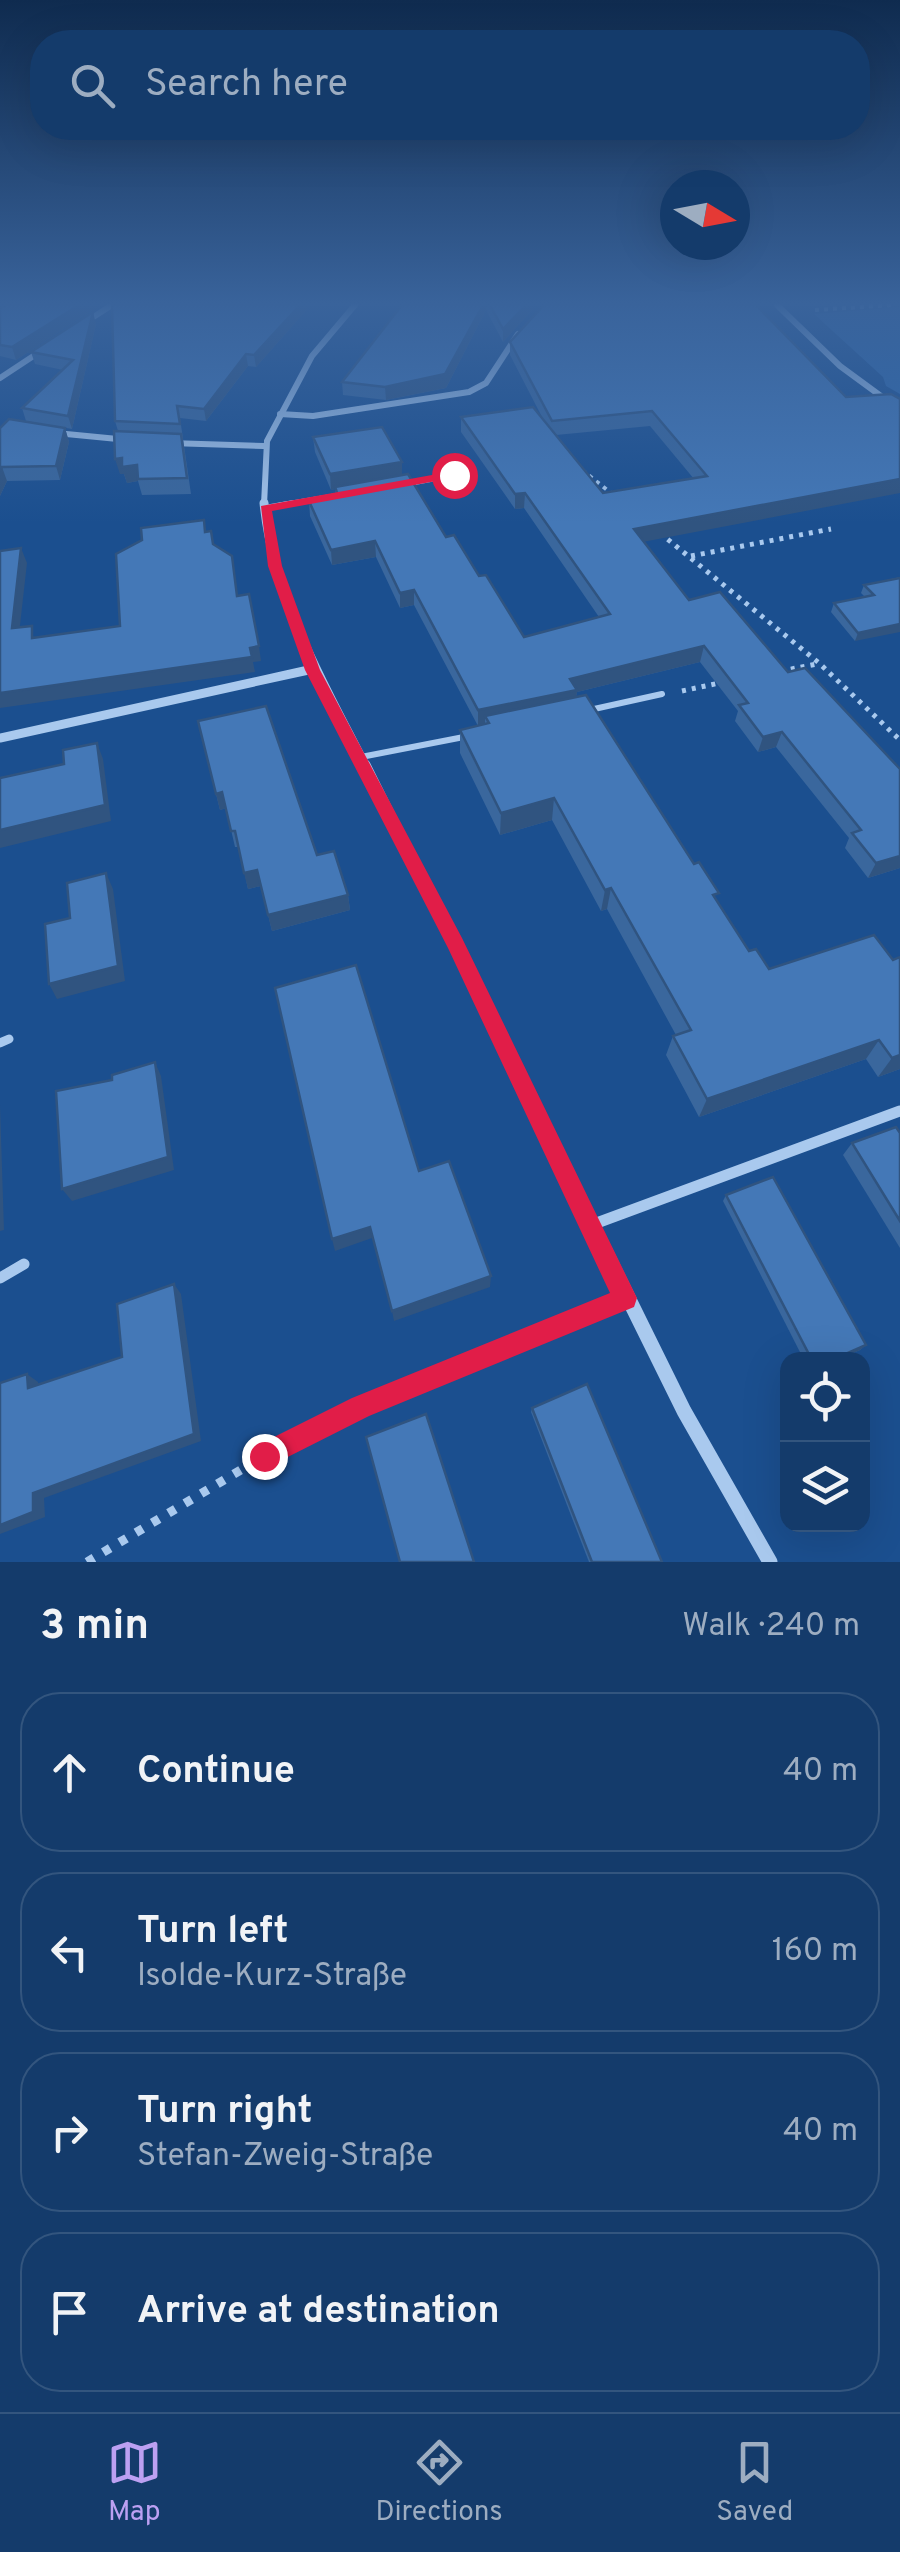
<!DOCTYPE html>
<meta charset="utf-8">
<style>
body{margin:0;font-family:Overpass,sans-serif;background:#214673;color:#f1f3f6}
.controls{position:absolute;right:30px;bottom:30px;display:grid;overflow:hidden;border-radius:20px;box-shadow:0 10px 40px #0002}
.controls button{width:90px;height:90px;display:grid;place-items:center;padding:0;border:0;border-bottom:2px solid #33557e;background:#143b6b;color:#f1f3f6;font:50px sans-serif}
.compass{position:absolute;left:660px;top:170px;width:90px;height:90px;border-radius:50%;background:#143b6b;box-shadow:0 10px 40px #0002;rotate:100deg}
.stop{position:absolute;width:30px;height:30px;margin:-22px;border:8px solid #e11d48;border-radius:50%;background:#fff}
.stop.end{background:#e11d48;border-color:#fff;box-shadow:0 2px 10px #0008}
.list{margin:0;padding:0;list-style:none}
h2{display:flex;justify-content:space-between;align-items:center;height:130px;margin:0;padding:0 40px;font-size:42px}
h2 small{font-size:32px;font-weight:400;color:#9dadc1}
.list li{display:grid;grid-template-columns:65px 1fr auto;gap:30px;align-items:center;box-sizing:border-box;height:160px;margin:0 20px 20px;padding:0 20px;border:2px solid #33557e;border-radius:40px}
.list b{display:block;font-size:38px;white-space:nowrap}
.list p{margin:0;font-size:32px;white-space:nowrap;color:#9dadc1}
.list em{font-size:32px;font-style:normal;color:#9dadc1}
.icon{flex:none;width:55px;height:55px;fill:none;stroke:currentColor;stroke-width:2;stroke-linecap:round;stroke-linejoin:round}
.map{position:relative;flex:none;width:900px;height:1562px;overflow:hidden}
.search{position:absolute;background:#143b6b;box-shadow:0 10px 40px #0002;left:30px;right:30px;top:30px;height:110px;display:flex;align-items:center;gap:25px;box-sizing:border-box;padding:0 35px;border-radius:40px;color:#9dadc1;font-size:38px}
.sheet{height:850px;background:#143b6b}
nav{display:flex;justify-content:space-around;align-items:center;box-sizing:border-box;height:140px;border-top:2px solid #33557e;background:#143b6b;font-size:28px;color:#9dadc1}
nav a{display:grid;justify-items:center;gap:5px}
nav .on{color:#bca0f2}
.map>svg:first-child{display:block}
.green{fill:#2e69ad}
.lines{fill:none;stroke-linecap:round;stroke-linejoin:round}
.path-far2{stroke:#a9c9ee;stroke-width:4;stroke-dasharray:4 5;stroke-linecap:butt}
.path-far1{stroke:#a9c9ee;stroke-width:5;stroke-dasharray:4 6;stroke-linecap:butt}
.path{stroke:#a9c9ee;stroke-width:9;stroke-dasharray:8 11;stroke-linecap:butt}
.lane-far3{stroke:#a9c9ee;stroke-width:5}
.lane-far2{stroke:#a9c9ee;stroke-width:6}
.lane-far1{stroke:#a9c9ee;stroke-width:9}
.lane{stroke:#a9c9ee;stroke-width:11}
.street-far3{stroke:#a9c9ee;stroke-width:6}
.street-far2{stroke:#a9c9ee;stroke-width:9}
.street-far1{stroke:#a9c9ee;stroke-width:11}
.street{stroke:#a9c9ee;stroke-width:15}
.wall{fill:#3a679d;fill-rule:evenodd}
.shaded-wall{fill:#305480}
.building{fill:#4478b7;stroke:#305480;stroke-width:2.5}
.route{fill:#e11d48}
</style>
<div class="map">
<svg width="900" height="1562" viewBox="0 0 900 1562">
<rect width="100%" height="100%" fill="#1b4f8f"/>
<!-- green -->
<polygon class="green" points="900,307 900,394 886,386 883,377 814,314"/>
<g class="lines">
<!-- path-far2 -->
<g class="path-far2">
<polyline points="815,310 894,305"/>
<polyline points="582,470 616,497"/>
</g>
<!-- path-far1 -->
<g class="path-far1">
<polyline points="660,533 819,663 900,740"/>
<polyline points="691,556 831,529"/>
<polyline points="781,671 817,664"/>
<polyline points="682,691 724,682"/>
</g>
<!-- path -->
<polyline class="path" points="87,1562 264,1456 337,1419"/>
<!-- lane-far3 -->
<g class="lane-far3">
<polyline points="407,484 454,475"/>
<polyline points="280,505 334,496"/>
</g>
<!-- lane-far2 -->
<g class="lane-far2">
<polyline points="265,508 294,503"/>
<polyline points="585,711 662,694"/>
<polyline points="361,757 469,736"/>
</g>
<!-- lane-far1 -->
<polyline class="lane-far1" points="0,1043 9,1039"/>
<!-- lane -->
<g class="lane">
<polyline points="594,1224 900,1111"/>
<polyline points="0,1278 24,1264"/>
<polyline points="360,1407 625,1298"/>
</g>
<!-- street-far3 -->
<g class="street-far3">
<polyline points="777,305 840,366 900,410"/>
<polyline points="84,323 112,305"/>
<polyline points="0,378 41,351"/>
<polyline points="280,414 313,416 469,392 486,383 518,334"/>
<polyline points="56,433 128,440"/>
<polyline points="170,443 264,446"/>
<polyline points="264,505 267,441 312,356 355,305"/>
</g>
<!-- street-far2 -->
<g class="street-far2">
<path d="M264,503C274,600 323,682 366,767"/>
<polyline points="0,738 313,669"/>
</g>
<!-- street-far1 -->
<polyline class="street-far1" points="365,765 536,1111"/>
<!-- street -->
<polyline class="street" points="535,1109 684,1411 770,1562"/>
</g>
<!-- wall -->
<g class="wall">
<polygon points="7,305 100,305 16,360 0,356 0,308"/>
<polygon points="112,305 311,305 256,367 248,366 206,421 180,418 191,494 142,495 138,481 127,483 124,474 120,474 118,431 115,421"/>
<polygon points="402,305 533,305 533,309 503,342 486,310 446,388 386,400 343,395 342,382"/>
<polygon points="96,324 72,429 26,421 22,408 63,370 35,364 31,352"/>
<path d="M510,342L846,397L644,542L900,868L868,878L845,848L849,838L776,747L758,752L735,721L738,711L700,662L577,692L576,697L716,900L749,951L769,969L893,960L900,957V1069L878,1077L866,1059L699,1117L666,1055L673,1036L676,1035L607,909L601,911L552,820L500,835L460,753V730L478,726L414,605L400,608L376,557L332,565L310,516L309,501L336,496L335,489L331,490L315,452L313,437L402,475L446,537L479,576L524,637L599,617L524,508L515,509L461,432V417H542L510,355ZM650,426L694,479L603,493L556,435Z"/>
<polygon points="0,428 65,428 69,442 60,480 7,481 0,496"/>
<polygon points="900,577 855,641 831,612 834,603 865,597 861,593 864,585"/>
<polygon points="198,721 317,855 348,895 350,910 272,931 261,886 248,889 239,847 235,847 226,808 220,810"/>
<polygon points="900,1133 900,1248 843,1155 852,1143"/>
<polygon points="726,1195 866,1345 860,1350 837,1360 804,1360 723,1201"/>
<polygon points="532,1408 662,1562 589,1562 531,1412"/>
</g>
<!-- shaded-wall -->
<g class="shaded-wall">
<polygon points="79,305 100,305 16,360 12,347"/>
<polygon points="300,305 311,305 256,367 254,355"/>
<polygon points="483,305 487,305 486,310 446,388 386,400 385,387"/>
<polygon points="526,305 533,305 533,309 503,342 503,329"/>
<polygon points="93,312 96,324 72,429 68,416"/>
<polygon points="246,354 248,366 206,421 204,409"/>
<polygon points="65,428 69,442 60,480 56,466"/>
<polygon points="122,458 137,465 138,481 127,483 124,474 120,474 115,459"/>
<polygon points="402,462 402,478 331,490 330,474"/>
<polygon points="2,467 7,481 0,496 0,471"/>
<polygon points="900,479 900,493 632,544 634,529"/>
<polygon points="525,493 524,508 515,509 515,494"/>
<polygon points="375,541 376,557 332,565 331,550"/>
<polygon points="21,548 27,563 18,643 12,628"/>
<polygon points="414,590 414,605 400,608 400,593"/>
<polygon points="900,624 900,632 855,641 858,633"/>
<polygon points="259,646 261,661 253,662 255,672 0,708 0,693"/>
<polygon points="704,646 700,662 577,692 575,705 485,716 485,724 478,726 478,710 570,679"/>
<polygon points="782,732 776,747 758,752 763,737"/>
<polygon points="97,743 103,759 111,821 0,848 0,830"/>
<polygon points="222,792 227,808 220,810 216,794"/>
<polygon points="554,798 552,820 500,835 501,813"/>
<polygon points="900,856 900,868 868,878 876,863"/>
<polygon points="257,870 261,886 248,889 244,873"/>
<polygon points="106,873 113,889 125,981 57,999 49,984"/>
<polygon points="611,888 607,909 601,911 605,890"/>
<polygon points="348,895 350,910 272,931 268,915"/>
<polygon points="879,1040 866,1059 699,1117 707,1099"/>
<polygon points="900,1055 900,1069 878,1077 892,1058"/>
<polygon points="155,1062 161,1076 174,1170 72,1201 62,1189"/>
<polygon points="0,1105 4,1230 0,1231"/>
<polygon points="370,1227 372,1238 335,1251 332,1239"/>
<polygon points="491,1276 490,1287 394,1321 392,1311"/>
<polygon points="174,1284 181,1294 201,1441 44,1498 45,1517 0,1534 0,1525 33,1493"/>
<polygon points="866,1345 860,1350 837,1360 832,1360"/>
<polygon points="27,1374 38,1382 39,1396 28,1388"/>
</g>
<!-- building -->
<g class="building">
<polygon points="7,305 79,305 12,347 0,345 0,308"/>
<polygon points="112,305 300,305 254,355 246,354 204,409 177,406 180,424 115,421"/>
<polygon points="402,305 483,305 445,374 385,387 342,382"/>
<polygon points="490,305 526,305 503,329"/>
<polygon points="544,305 756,305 846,397 891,394 900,399 900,479 634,529 689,600 720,592 788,672 805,668 900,769 900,856 876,863 852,833 861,830 782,732 763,737 739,705 748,703 704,646 570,679 577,690 478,710 414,590 400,593 375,541 331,550 309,501 338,495 335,487 408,474 446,537 454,535 479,576 486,575 524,637 610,614 525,493 515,494 461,417 533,407 603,493 707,476 652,411 552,421 510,342"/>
<polygon points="93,312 68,416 22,408 73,360 31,352"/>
<polygon points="9,419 65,428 56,466 2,467 0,471 0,428"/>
<polygon points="382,427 402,462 330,474 313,437"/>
<polygon points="114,431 181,434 187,478 138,479 137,465 122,467 122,458 115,459"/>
<polygon points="204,520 205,532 211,531 213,544 232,556 237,596 249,594 259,646 250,648 252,657 0,693 0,551 21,548 12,628 32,626 32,638 120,626 116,554 142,540 141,528"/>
<polygon points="900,578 900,624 858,633 834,603 874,595 864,585"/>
<polygon points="586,695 694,864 699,862 719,893 713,895 749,951 756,949 769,969 874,935 893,960 900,957 900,1055 892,1058 879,1040 707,1099 673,1036 691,1030 611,888 605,890 554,798 501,813 460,730 489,723 485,716"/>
<polygon points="266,706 317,855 334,851 348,895 268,915 257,870 244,873 235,831 231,831 222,792 216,794 198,721"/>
<polygon points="97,743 105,805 0,830 0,778 64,764 63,750"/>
<polygon points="106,873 118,966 49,984 45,924 70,918 67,883"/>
<polygon points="356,965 419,1171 449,1161 491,1276 392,1311 370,1227 332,1239 275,988"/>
<polygon points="155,1062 168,1157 62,1189 56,1091 112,1080 112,1075"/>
<polygon points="896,1127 900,1133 900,1221 852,1143"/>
<polygon points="773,1177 866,1345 832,1360 812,1360 726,1195"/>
<polygon points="174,1284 194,1434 33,1493 33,1512 0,1525 0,1383 27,1374 28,1388 122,1357 117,1304"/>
<polygon points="587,1384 662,1562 592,1562 532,1408"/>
<polygon points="426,1414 474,1562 400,1562 366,1437"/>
</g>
<!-- sky -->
<linearGradient id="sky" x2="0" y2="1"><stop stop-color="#0f2b4f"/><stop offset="0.58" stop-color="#39639b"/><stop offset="1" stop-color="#39639b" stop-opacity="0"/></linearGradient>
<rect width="900" height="523" fill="url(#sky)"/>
<!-- route -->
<polygon class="route" points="454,471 458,477 272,511 282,566 320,670 462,938 637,1298 634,1307 369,1416 264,1469 254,1465 250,1456 254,1447 352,1398 610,1293 448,948 305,670 268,566 261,506"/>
</svg>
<div class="controls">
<button><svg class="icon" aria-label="locate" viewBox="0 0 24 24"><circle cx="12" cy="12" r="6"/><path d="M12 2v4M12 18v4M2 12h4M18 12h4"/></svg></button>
<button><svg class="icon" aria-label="layers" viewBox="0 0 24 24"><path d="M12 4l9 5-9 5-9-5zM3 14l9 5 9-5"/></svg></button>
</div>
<svg class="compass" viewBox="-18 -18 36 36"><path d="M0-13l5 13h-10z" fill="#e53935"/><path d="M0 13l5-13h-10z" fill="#9dadc1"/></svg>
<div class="stop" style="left:454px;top:475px"></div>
<div class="stop end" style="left:264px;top:1456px"></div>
<div class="search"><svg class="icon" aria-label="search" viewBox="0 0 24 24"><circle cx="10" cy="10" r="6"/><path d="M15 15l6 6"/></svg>Search here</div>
</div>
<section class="sheet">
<h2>3 min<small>Walk · 240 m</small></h2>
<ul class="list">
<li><svg class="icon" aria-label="ahead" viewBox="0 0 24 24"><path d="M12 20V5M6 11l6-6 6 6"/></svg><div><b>Continue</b></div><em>40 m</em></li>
<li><svg class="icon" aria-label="left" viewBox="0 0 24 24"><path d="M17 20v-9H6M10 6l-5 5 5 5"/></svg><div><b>Turn left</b><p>Isolde-Kurz-Straße</p></div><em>160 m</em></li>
<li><svg class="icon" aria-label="right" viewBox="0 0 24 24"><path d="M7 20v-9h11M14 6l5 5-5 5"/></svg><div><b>Turn right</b><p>Stefan-Zweig-Straße</p></div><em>40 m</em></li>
<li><svg class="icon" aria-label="arrive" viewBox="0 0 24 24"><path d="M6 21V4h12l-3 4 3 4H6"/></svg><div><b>Arrive at destination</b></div></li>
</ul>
</section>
<nav>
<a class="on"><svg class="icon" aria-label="map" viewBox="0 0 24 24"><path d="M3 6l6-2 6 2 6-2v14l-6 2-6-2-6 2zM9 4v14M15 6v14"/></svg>Map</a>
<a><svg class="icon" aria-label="directions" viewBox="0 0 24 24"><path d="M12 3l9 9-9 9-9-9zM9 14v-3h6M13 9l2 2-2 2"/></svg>Directions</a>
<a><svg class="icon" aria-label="saved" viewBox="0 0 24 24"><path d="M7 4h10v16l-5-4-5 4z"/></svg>Saved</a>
</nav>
